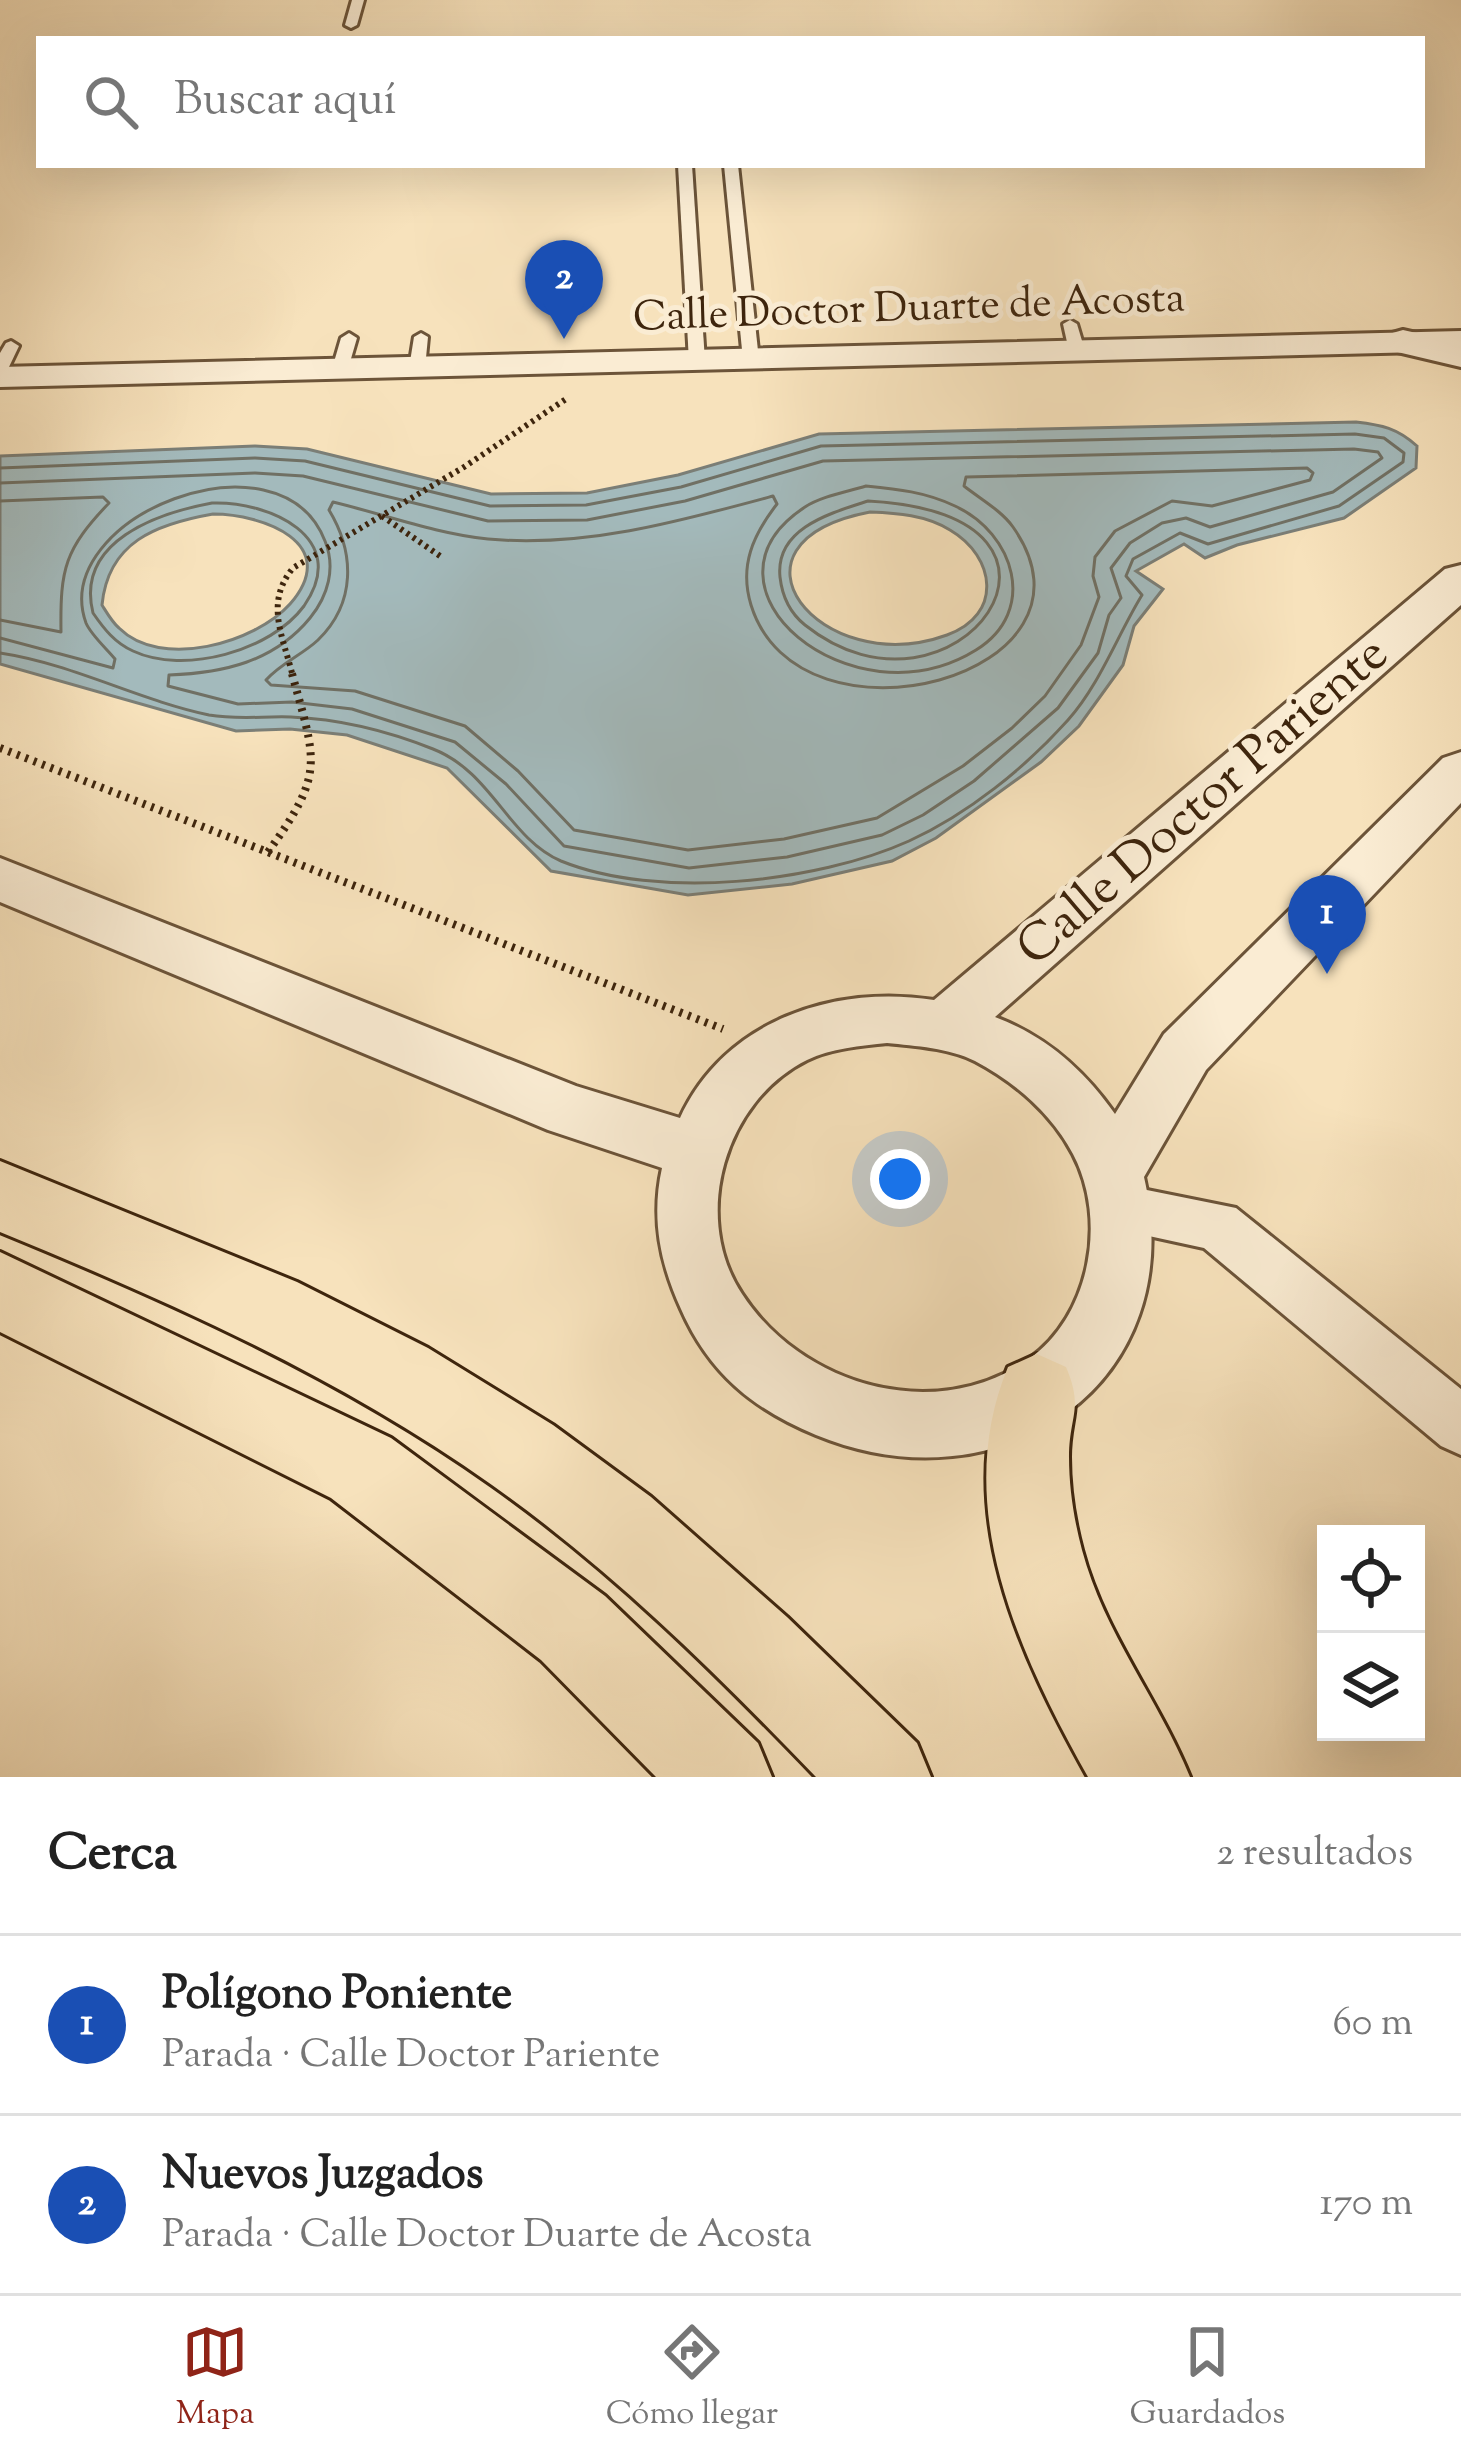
<!DOCTYPE html>
<html lang="es">
<meta charset="utf-8">
<style>
body{margin:0;font-family:"Sorts Mill Goudy",serif;background:#f2f2f2;color:#222}
.controls{position:absolute;right:36px;bottom:36px;display:grid;overflow:hidden;border-radius:0px;box-shadow:0 12px 48px #0002}
.controls button{width:108px;height:108px;display:grid;place-items:center;padding:0;border:0;border-bottom:3px solid #e0e0e0;background:#fff;color:#222;font:60px sans-serif}
.you{position:absolute;left:900px;top:1179px;width:42px;height:42px;margin:-30px;border:9px solid #fff;border-radius:50%;background:#1a73e8;box-shadow:0 0 0 18px #1a73e833}
.badge{display:grid;place-items:center;width:78px;height:78px;border-radius:50%;background:#8f2418;color:#fff;font-size:39px;font-weight:700}
.pin{position:absolute;translate:-50% -99px;filter:drop-shadow(0 3px 6px #0008)}
.pin::after{content:'';position:absolute;top:63px;width:42px;height:36px;background:inherit;clip-path:polygon(0 0,100% 0,50% 100%)}
.list{margin:0;padding:0;list-style:none}
h2{display:flex;justify-content:space-between;align-items:center;height:156px;margin:0;padding:0 48px;font-size:51px}
h2 small{font-size:39px;font-weight:400;color:#767676}
.list li{display:grid;grid-template-columns:78px 1fr auto;gap:36px;align-items:center;box-sizing:border-box;height:180px;padding:0 48px;border-top:3px solid #e0e0e0}
.list b{display:block;font-size:45px;white-space:nowrap}
.list p{margin:0;font-size:39px;white-space:nowrap;color:#767676}
.list em{font-size:39px;font-style:normal;color:#767676}
.icon{flex:none;width:66px;height:66px;fill:none;stroke:currentColor;stroke-width:2;stroke-linecap:round;stroke-linejoin:round}
.map{position:relative;flex:none;width:1461px;height:1777px;overflow:hidden}
.search{position:absolute;background:#fff;box-shadow:0 12px 48px #0002;left:36px;right:36px;top:36px;height:132px;display:flex;align-items:center;gap:30px;box-sizing:border-box;padding:0 42px;border-radius:0px;color:#767676;font-size:45px}
.sheet{height:516px;background:#fff}
nav{display:flex;justify-content:space-around;align-items:center;box-sizing:border-box;height:168px;border-top:3px solid #e0e0e0;background:#fff;font-size:33px;color:#767676}
nav a{display:grid;justify-items:center;gap:6px}
nav .on{color:#8f2418}
.map>svg:first-child{display:block}
.water{fill:#a3babc;stroke:#7b7e76;stroke-width:3;fill-rule:evenodd}
.lines{fill:none;stroke-linecap:round;stroke-linejoin:round}
.shore{stroke:#707064;stroke-width:3}
.service-casing{stroke:#6c5439;stroke-width:6}
.minor-casing{stroke:#6c5439;stroke-width:6}
.tertiary-casing{stroke:#6c5439;stroke-width:6}
.motorway-casing{stroke:#3e250d;stroke-width:6}
.path-far1{stroke:#3e250d;stroke-width:6;stroke-dasharray:3 4.5;stroke-linecap:butt}
.path{stroke:#3e250d;stroke-width:8;stroke-dasharray:3 6;stroke-linecap:butt}
.service{fill:#faecd3;fill-rule:evenodd}
.minor{fill:#faecd3;fill-rule:evenodd}
.tertiary{fill:#faecd3;fill-rule:evenodd}
.motorway{fill:#f7e2bc;fill-rule:evenodd}
.labels{text-anchor:middle;dominant-baseline:central;stroke-width:10;stroke-linejoin:round;paint-order:stroke}
.far-street-label{font-size:42px;fill:#3e250d;stroke:#faecd3}
.street-label{font-size:51px;fill:#3e250d;stroke:#faecd3}
</style>
<div class="map">
<svg width="1461" height="1777" viewBox="0 0 1461 1777">
<rect width="100%" height="100%" fill="#f7e2bc"/>
<filter id="stains"><feTurbulence type="fractalNoise" baseFrequency=".00167" numOctaves="4"/><feColorMatrix values="0 0 0 0 .2 0 0 0 0 .09 0 0 0 0 .02 0 0 0 .5 -.17"/></filter>
<radialGradient id="worn" r=".72"><stop offset=".6" stop-color="#630" stop-opacity="0"/><stop offset="1" stop-color="#630" stop-opacity=".3"/></radialGradient>
<!-- water -->
<path class="water" d="M1356,422C1382,425 1397,428 1417,446L1416,468L1344,518L1237,545L1205,558L1184,544L1136,571L1163,589L1134,626L1123,665L1079,726L1041,762L936,838L892,861L792,884L688,895L551,871L447,768L347,735L290,729L236,731L0,664V456L255,446L307,449L491,494L587,493L678,475L819,434ZM870,512C897,513 926,515 950,530C996,557 1003,615 947,635C820,681 709,543 870,512ZM213,514C262,514 343,543 290,604C255,643 161,670 119,628C112,622 107,613 102,605C108,542 156,524 213,514Z"/>
<g class="lines">
<!-- shore -->
<g class="shore">
<path d="M0,468L255,458L305,461L490,506L586,505L681,487L821,446L1355,434L1384,438L1404,453L1403,462L1339,506L1208,544L1180,533L1133,559L1126,576L1142,595C1117,636 1100,684 1068,720C1025,768 968,814 909,841C816,883 657,900 561,861C508,838 492,772 433,749C388,731 339,719 291,717C263,716 238,720 209,715C138,700 73,664 0,653"/>
<path d="M1307,468L1313,473L1310,480L1212,506L1172,501L1115,531L1095,557L1093,576L1099,597L1081,645L1045,696L1012,728L963,766L877,818L784,839L688,850L574,830L518,771L465,726L355,691L271,685L266,680C281,663 302,655 318,640C356,603 355,553 329,510L333,502C383,514 437,534 488,539C584,548 681,521 773,496L777,504C753,535 739,566 751,605C799,760 1118,676 1013,527C1002,511 979,498 964,486L966,477Z"/>
<path d="M0,483L255,473L303,476L488,521L587,520L685,501L823,461L1354,449L1378,452L1382,458L1333,492L1210,527L1186,518L1162,523L1130,543L1111,568L1121,598L1109,615L1098,653L1058,708L974,781L923,815L882,835L787,857L689,868L564,846L506,784L455,742L352,709L292,702L238,704L168,686L169,675C223,673 274,662 310,618C328,596 336,568 325,541C280,425 48,517 86,623C91,635 107,649 115,659L113,668L0,638"/>
<path d="M866,486C897,489 926,492 955,506C1014,533 1039,611 976,650C852,727 683,587 805,507C822,496 847,492 866,486Z"/>
<path d="M0,501L103,497L109,503C65,549 60,568 61,632L0,620"/>
<path d="M868,501C1123,514 954,744 805,625C790,613 782,595 780,577C775,528 831,513 868,501Z"/>
<path d="M212,503C268,501 352,537 304,606C271,651 184,675 133,651C115,643 104,629 93,613C75,541 158,513 212,503Z"/>
</g>
<!-- service casing -->
<g class="service-casing">
<g id="service">
<polygon points="352,0 364,0 357,25 351,28 345,25"/>
<polygon points="678,165 692,165 705,361 697,366 689,361"/>
<polygon points="724,165 738,165 759,360 751,365 743,360"/>
<polygon points="1070,320 1077,324 1085,351 1082,354 1069,351 1063,324"/>
<polygon points="349,333 357,338 348,369 335,372 332,369 341,338"/>
<polygon points="421,333 428,337 425,368 417,373 409,368 414,337"/>
<polygon points="11,341 19,346 8,369 0,374 0,353 6,343"/>
</g>
</g>
<!-- minor casing -->
<g class="minor-casing">
<g id="minor">
<polygon points="1461,331 1461,351 0,387 0,367"/>
<polygon points="1122,1185 1236,1208 1461,1389 1461,1455 1441,1446 1204,1248 1103,1226 1096,1209 1103,1192"/>
</g>
</g>
<!-- tertiary casing -->
<g class="tertiary-casing">
<g id="tertiary">
<polygon points="1403,330 1461,343 1461,367 1389,350 1384,342 1389,334"/>
<path d="M1461,565V605L995,1017C1046,1036 1084,1070 1115,1114L1164,1034L1443,758L1461,752V803L1206,1070L1144,1177C1192,1383 1002,1512 816,1435C753,1409 709,1373 681,1309C660,1263 651,1218 662,1168L548,1130L0,902V858L576,1086L680,1118C724,1021 834,984 934,1000L1445,569ZM887,1043C916,1046 949,1048 975,1061C1015,1082 1052,1114 1073,1154C1108,1220 1090,1316 1029,1359C935,1425 802,1386 742,1294C690,1216 726,1100 807,1060C831,1048 861,1046 887,1043Z"/>
</g>
</g>
<!-- motorway casing -->
<g class="motorway-casing">
<g id="motorway">
<path d="M0,1161L297,1282L428,1348L553,1425L651,1497L787,1617L917,1743L931,1777H816C716,1673 611,1569 492,1485C341,1378 171,1302 0,1232Z"/>
<polygon points="0,1252 391,1438 605,1596 758,1743 772,1777 656,1777 541,1660 331,1498 0,1332"/>
<path d="M1037,1354L1066,1367C1084,1409 1069,1416 1069,1457C1069,1488 1074,1520 1082,1550C1104,1633 1158,1698 1190,1777H1088C1019,1654 950,1506 1008,1367Z"/>
</g>
</g>
<!-- path-far1 -->
<g class="path-far1">
<polyline points="382,516 440,556"/>
<path d="M292,673C282,634 265,602 293,568L464,467L566,399"/>
</g>
<!-- path -->
<g class="path">
<polyline points="0,748 723,1029"/>
<path d="M268,852C326,772 316,762 291,670"/>
</g>
<!-- service -->
<use href="#service" class="service"/>
<!-- minor -->
<use href="#minor" class="minor"/>
<!-- tertiary -->
<use href="#tertiary" class="tertiary"/>
<!-- motorway -->
<use href="#motorway" class="motorway"/>
</g>
<g class="labels">
<!-- far-street labels -->
<g class="far-street-label">
<text transform="translate(909 310) rotate(-2)">Calle Doctor Duarte de Acosta</text>
</g>
<!-- street labels -->
<g class="street-label">
<text transform="translate(1204 803) rotate(-41)">Calle Doctor Pariente</text>
</g>
</g>
<rect width="100%" height="100%" filter="url(#stains)"/>
<rect width="100%" height="100%" fill="url(#worn)"/>
</svg>
<div class="controls">
<button><svg class="icon" aria-label="locate" viewBox="0 0 24 24"><circle cx="12" cy="12" r="6"/><path d="M12 2v4M12 18v4M2 12h4M18 12h4"/></svg></button>
<button><svg class="icon" aria-label="layers" viewBox="0 0 24 24"><path d="M12 4l9 5-9 5-9-5zM3 14l9 5 9-5"/></svg></button>
</div>
<div class="you"></div>
<div class="pin badge" style="left:1327px;top:974px;background:#1a4fb4">1</div>
<div class="pin badge" style="left:564px;top:339px;background:#1a4fb4">2</div>
<div class="search"><svg class="icon" aria-label="search" viewBox="0 0 24 24"><circle cx="10" cy="10" r="6"/><path d="M15 15l6 6"/></svg>Buscar aquí</div>
</div>
<section class="sheet">
<h2>Cerca<small>2 resultados</small></h2>
<ul class="list">
<li><span class="badge" style="background:#1a4fb4">1</span><div><b>Polígono Poniente</b><p>Parada · Calle Doctor Pariente</p></div><em>60 m</em></li>
<li><span class="badge" style="background:#1a4fb4">2</span><div><b>Nuevos Juzgados</b><p>Parada · Calle Doctor Duarte de Acosta</p></div><em>170 m</em></li>
</ul>
</section>
<nav>
<a class="on"><svg class="icon" aria-label="map" viewBox="0 0 24 24"><path d="M3 6l6-2 6 2 6-2v14l-6 2-6-2-6 2zM9 4v14M15 6v14"/></svg>Mapa</a>
<a><svg class="icon" aria-label="directions" viewBox="0 0 24 24"><path d="M12 3l9 9-9 9-9-9zM9 14v-3h6M13 9l2 2-2 2"/></svg>Cómo llegar</a>
<a><svg class="icon" aria-label="saved" viewBox="0 0 24 24"><path d="M7 4h10v16l-5-4-5 4z"/></svg>Guardados</a>
</nav>
